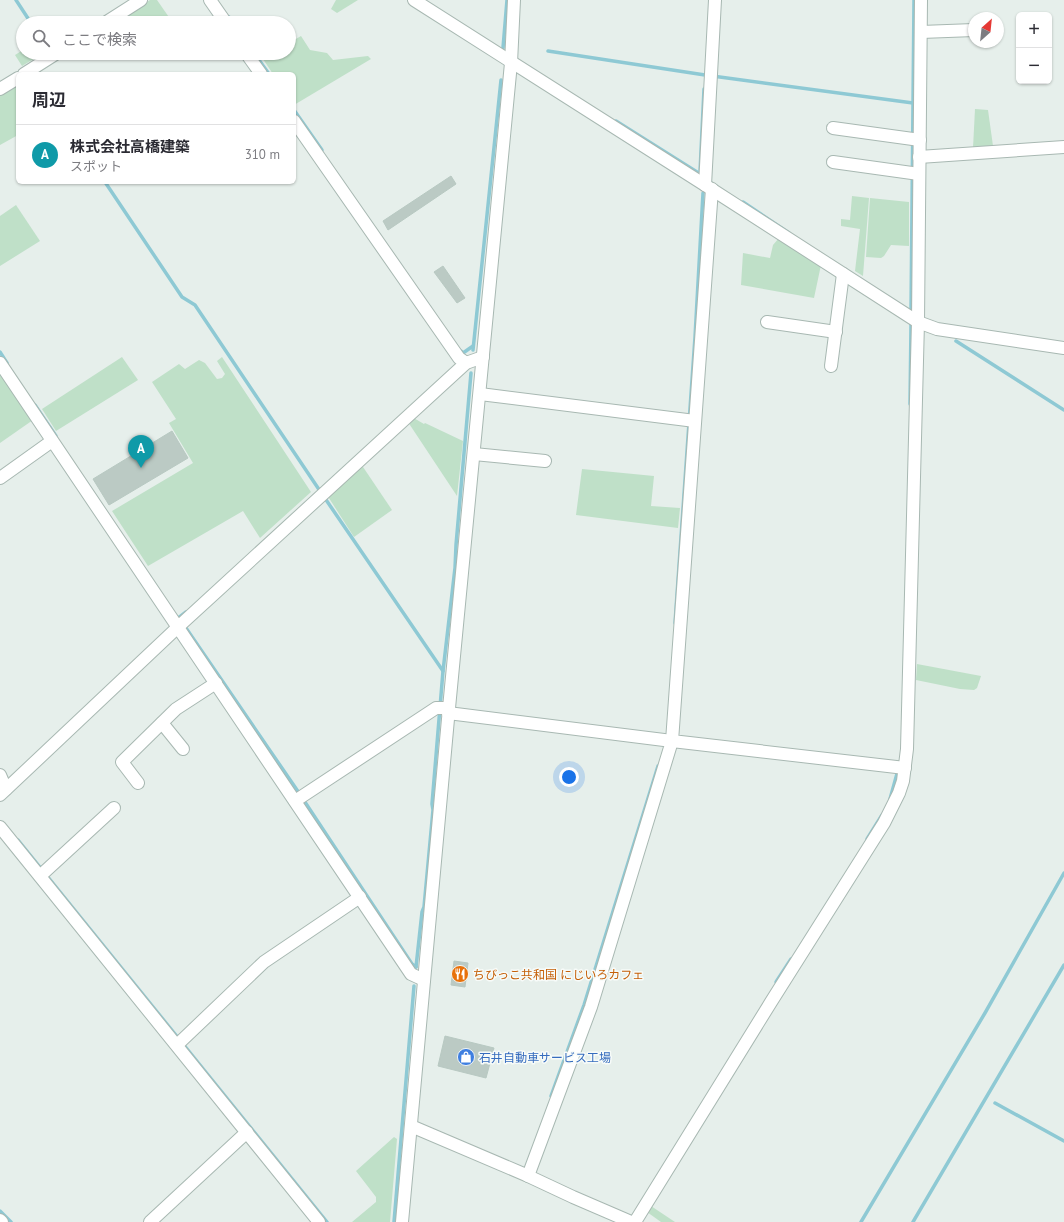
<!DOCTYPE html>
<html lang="ja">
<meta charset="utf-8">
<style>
body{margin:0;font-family:"PT Sans","Noto Sans JP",sans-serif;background:#f2f2f3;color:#2b2b33}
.controls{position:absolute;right:12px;top:12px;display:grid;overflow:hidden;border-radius:6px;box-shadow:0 1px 3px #0004}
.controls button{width:36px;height:36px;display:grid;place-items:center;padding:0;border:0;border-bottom:1px solid #e1e1e2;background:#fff;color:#2b2b33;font:20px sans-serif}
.compass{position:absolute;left:968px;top:12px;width:36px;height:36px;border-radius:50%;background:#fff;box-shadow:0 1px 3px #0004;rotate:27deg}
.you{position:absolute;left:569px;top:777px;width:14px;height:14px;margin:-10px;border:3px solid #fff;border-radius:50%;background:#1a73e8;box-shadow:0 0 0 6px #1a73e833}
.badge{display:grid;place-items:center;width:26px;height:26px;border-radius:50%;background:#855347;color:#fff;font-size:13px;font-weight:700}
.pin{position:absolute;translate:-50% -33px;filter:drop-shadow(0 1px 2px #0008)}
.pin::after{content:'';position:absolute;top:21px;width:14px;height:12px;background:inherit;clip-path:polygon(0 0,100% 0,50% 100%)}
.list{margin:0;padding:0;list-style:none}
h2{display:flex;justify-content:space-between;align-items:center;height:52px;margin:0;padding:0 16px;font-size:17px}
h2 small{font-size:13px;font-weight:400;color:#7c7c81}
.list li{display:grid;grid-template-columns:26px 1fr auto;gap:12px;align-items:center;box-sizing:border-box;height:60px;padding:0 16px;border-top:1px solid #e1e1e2}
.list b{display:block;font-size:15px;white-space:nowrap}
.list p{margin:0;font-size:13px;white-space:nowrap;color:#7c7c81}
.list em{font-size:13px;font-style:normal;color:#7c7c81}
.icon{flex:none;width:22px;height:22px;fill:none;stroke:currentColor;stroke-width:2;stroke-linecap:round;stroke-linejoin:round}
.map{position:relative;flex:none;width:1064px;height:1222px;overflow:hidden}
.search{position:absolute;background:#fff;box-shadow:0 1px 3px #0004;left:16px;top:16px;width:280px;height:44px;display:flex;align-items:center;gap:10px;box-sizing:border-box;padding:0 14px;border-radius:22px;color:#7c7c81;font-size:15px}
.panel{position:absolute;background:#fff;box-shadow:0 1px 3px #0004;left:16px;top:72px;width:280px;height:112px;border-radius:6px}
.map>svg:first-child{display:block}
.green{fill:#bfe0c8}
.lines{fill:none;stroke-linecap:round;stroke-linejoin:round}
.stream{stroke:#8ec9d4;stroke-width:3.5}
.building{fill:#bbcac4;stroke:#b8c9c2}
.minor-casing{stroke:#a8b8b2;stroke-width:14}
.minor{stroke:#fff;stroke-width:12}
.labels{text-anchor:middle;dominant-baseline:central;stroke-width:3;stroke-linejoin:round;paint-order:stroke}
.food-label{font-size:12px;fill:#c56008;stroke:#f7fbf9;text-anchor:start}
.shop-label{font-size:12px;fill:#366cbe;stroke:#f7fbf9;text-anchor:start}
</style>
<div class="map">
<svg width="1064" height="1222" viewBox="0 0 1064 1222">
<rect width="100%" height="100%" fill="#e6efeb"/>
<!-- green -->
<g class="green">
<polygon points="150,0 157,0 173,23 114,23"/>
<polygon points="336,0 358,0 337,13 331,9"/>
<polygon points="301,36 310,50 327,53 333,60 368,56 371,59 294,105 294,74 273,74 263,59 273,53 289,53 289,43"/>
<polygon points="23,50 23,53 34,53 37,57 22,66 15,55"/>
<polygon points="18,82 18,135 0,145 0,93"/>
<polygon points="975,109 988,110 993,146 973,148"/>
<polygon points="852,196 869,198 863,276 855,271 860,229 841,226 841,219 850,220"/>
<polygon points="870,198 909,202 909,246 891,245 884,256 881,258 866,257"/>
<polygon points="16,205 40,241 0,266 0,216"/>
<polygon points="779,238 821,265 814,298 741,285 743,253 770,258 773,245"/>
<polygon points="122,357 138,380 56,431 42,409"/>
<polygon points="222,357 311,492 260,538 243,511 148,566 112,511 193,463 169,423 176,419 152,382 179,364 185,369 199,360 205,363 217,379 222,378 225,374 217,361"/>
<polygon points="0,370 33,420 0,443"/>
<polygon points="412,417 424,424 425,423 463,441 457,496 408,422"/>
<polygon points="361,464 392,510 354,537 327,495"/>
<polygon points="582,469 654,476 651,506 680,508 678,528 576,515"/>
<polygon points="917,664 981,676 977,688 974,690 960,689 916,680"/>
<polygon points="394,1137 397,1139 390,1222 352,1222 376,1202 376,1197 356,1171"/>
<polygon points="651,1206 675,1222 661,1222 647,1212"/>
</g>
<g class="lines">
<!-- stream -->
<g class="stream">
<polyline points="16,0 31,23"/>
<polyline points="229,17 233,23"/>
<polyline points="96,23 103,19"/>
<polyline points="503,48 507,0"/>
<polyline points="548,51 705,75 913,103"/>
<polyline points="254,53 269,74"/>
<polyline points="294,110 322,150"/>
<polyline points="616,121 697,172"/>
<polyline points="700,172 704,89"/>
<polyline points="105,182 182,297 195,305 320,491 443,671"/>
<polyline points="743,202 789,233"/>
<polyline points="911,312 914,0"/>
<polyline points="956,341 1064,410"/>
<polyline points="473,350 501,80"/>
<polyline points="461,351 463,353 473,346"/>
<polyline points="0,352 7,363"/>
<polyline points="910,404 911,325"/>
<polyline points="35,405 56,436"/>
<polyline points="176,617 177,619 186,612"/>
<polyline points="675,623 695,337 703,193"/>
<polyline points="186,628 297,790 412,964 416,967"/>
<polyline points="890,799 898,770"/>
<polyline points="867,839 882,815"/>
<polyline points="18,840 327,1222"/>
<polyline points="416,967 422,912 424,907 433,810 432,804 443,671 455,568 456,545 471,373"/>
<polyline points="776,982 791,959"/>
<polyline points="551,1096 584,1005 658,766"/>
<polyline points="995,1103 1064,1141"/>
<polyline points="0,1211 11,1222"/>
<polyline points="394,1222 414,986"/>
<polyline points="861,1222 985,1013 1064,873"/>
<polyline points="913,1222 1064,965"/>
</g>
</g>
<!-- building -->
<g class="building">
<polygon points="451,176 456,184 388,230 383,221"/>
<polygon points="443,266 465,298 457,303 434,272"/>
<polygon points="172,431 188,458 109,505 93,479"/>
<polygon points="454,961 468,963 465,987 451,985"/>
<polygon points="445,1036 494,1048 486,1078 438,1066"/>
</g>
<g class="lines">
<!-- minor casing -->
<g class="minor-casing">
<g id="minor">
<polyline points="210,0 226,23"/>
<polyline points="414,0 705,185 918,322 937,329 1064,348"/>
<polyline points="105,23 141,0"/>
<polyline points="921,32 974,30"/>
<polyline points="246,53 261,74"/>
<polyline points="24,74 57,53"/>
<polyline points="0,89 18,78"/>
<polyline points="294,121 459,358 466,363"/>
<polyline points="833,128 920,140"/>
<polyline points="919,157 1064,147"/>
<polyline points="833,162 919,174"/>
<polyline points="705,185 715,0"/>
<polyline points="712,189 672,741 905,768"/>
<polyline points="767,322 836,332"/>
<polyline points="0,363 411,974 424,980"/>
<polyline points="831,366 843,274"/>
<polyline points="480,394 695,421"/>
<polyline points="474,454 545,461"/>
<polyline points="0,478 52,441"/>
<polyline points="448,713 672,741 591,1007 528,1176"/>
<polyline points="162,723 183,749"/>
<polyline points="0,775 6,789"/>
<polyline points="138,783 122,762 176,709 216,683"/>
<polyline points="0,795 178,627 466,363 483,357"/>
<polyline points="295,801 436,708 449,708"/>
<polyline points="0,827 319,1222"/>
<polyline points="40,876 114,808"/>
<polyline points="177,1045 264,962 360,897"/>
<polyline points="411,1126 526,1175 573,1197 631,1222"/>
<polyline points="0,1220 2,1222"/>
<polyline points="150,1222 247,1132"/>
<polyline points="402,1222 449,708 511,63 514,0"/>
<polyline points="635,1222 771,1002 884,823 899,793 903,781 907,749 918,322 921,0"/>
</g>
</g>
<!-- minor -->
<use href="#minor" class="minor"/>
</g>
<!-- icons -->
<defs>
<g id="restaurant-disc" transform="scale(0.9)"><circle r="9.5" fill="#e8710a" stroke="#f7fbf9"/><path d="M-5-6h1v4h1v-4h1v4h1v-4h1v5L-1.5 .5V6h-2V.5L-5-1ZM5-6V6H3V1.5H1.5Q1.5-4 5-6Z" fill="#fff"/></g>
<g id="shop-disc" transform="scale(0.9)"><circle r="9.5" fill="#3f7fe0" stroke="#f7fbf9"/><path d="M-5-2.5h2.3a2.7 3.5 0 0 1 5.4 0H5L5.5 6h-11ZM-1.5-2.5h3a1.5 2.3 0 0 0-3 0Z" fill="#fff"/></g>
</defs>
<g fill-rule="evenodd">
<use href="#restaurant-disc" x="460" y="974"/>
<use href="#shop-disc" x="466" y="1057"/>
</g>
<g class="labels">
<!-- food labels -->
<g class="food-label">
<text x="473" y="974">ちびっこ共和国 にじいろカフェ</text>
</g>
<!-- shop labels -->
<g class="shop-label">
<text x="479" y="1057">石井自動車サービス工場</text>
</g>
</g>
</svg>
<div class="controls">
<button>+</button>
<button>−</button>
</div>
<svg class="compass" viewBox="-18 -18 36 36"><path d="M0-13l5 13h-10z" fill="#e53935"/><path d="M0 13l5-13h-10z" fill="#7c7c81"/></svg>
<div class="you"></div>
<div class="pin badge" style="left:141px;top:468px;background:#0f9aa8">A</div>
<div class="search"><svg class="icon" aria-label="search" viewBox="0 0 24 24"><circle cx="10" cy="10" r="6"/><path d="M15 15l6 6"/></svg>ここで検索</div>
<section class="panel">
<h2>周辺<small></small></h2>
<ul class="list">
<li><span class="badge" style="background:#0f9aa8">A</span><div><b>株式会社高橋建築</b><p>スポット</p></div><em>310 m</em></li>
</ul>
</section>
</div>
